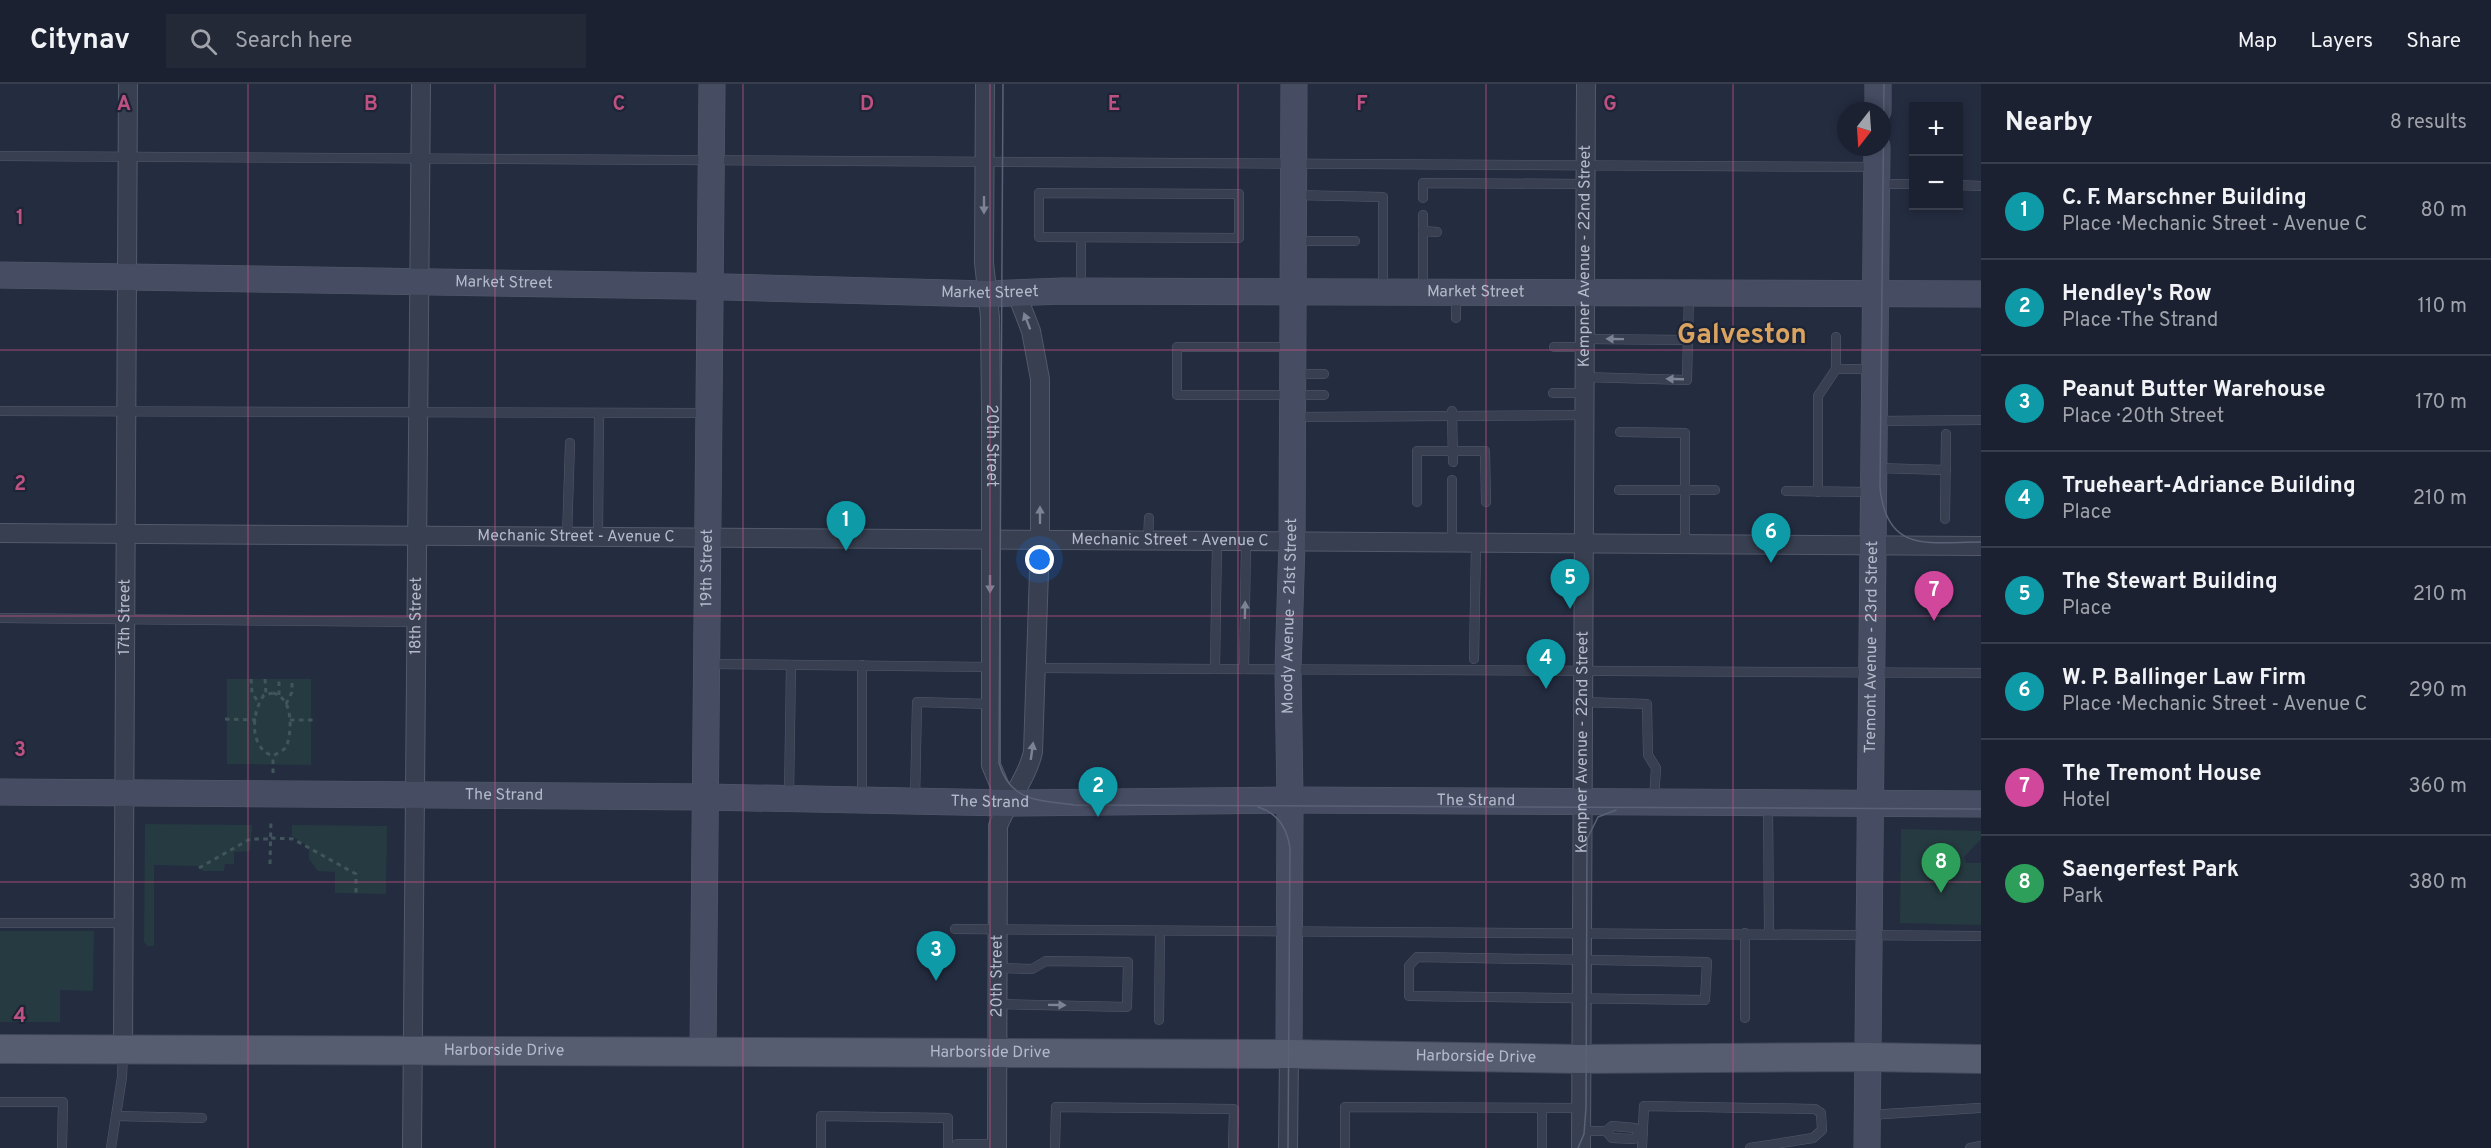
<!DOCTYPE html>
<meta charset="utf-8">
<style>
body{margin:0;font-family:Overpass,sans-serif;background:#242938;color:#f1f3f6}
.controls{position:absolute;right:18px;top:18px;display:grid;overflow:hidden;border-radius:0px;box-shadow:0 3px 9px #0003}
.controls button{width:54px;height:54px;display:grid;place-items:center;padding:0;border:0;border-bottom:2px solid #393e4c;background:#1b2130;color:#f1f3f6;font:30px sans-serif}
.compass{position:absolute;left:1837px;top:18px;width:54px;height:54px;border-radius:50%;background:#1b2130;box-shadow:0 3px 9px #0003;rotate:197deg}
.you{position:absolute;left:1040px;top:476px;width:21px;height:21px;margin:-15px;border:4px solid #fff;border-radius:50%;background:#1a73e8;box-shadow:0 0 0 9px #1a73e833}
.badge{display:grid;place-items:center;width:39px;height:39px;border-radius:50%;background:#87a5fd;color:#fff;font-size:20px;font-weight:700}
.pin{position:absolute;translate:-50% -50px;filter:drop-shadow(0 2px 3px #0008)}
.pin::after{content:'';position:absolute;top:32px;width:21px;height:18px;background:inherit;clip-path:polygon(0 0,100% 0,50% 100%)}
.list{margin:0;padding:0;list-style:none}
h2{display:flex;justify-content:space-between;align-items:center;height:78px;margin:0;padding:0 24px;font-size:26px}
h2 small{font-size:20px;font-weight:400;color:#a0a3ab}
.list li{display:grid;grid-template-columns:39px 1fr auto;gap:18px;align-items:center;box-sizing:border-box;height:96px;padding:0 24px;border-top:2px solid #393e4c}
.list b{display:block;font-size:22px;white-space:nowrap}
.list p{margin:0;font-size:20px;white-space:nowrap;color:#a0a3ab}
.list em{font-size:20px;font-style:normal;color:#a0a3ab}
.icon{flex:none;width:33px;height:33px;fill:none;stroke:currentColor;stroke-width:2;stroke-linecap:round;stroke-linejoin:round}
.map{position:relative;flex:none;width:1981px;height:1064px;overflow:hidden}
header{display:flex;align-items:center;gap:36px;box-sizing:border-box;height:84px;padding:0 30px;background:#1b2130;border-bottom:2px solid #393e4c}
header strong{font-size:28px}
nav{display:flex;gap:33px;margin-inline-start:auto;font-size:21px}
.search{width:420px;height:54px;background:#242938;display:flex;align-items:center;gap:15px;box-sizing:border-box;padding:0 21px;border-radius:0px;color:#a0a3ab;font-size:22px}
main{display:flex}
aside{flex:1;background:#1b2130}
.map>svg:first-child{display:block}
.green{fill:#263a41}
.lines{fill:none;stroke-linecap:round;stroke-linejoin:round}
.lane-casing{stroke:#535a6b;stroke-width:10}
.street-casing{stroke:#535a6b;stroke-width:20}
.secondary-casing{stroke:#535a6b;stroke-width:27}
.primary-casing{stroke:#414859;stroke-width:30}
.path{stroke:#41565b;stroke-width:3;stroke-dasharray:4.5 4.5;stroke-linecap:butt}
.lane{stroke:#383f50;stroke-width:9}
.street{stroke:#383f50;stroke-width:18}
.secondary{stroke:#464d63;stroke-width:26}
.primary{stroke:#565d70;stroke-width:28}
.tram{stroke:#5a6277;stroke-width:1.5}
.oneway{fill:#7c8394}
.grid{fill:none;stroke:#bd5182;stroke-width:1.5;stroke-opacity:0.55}
.labels{text-anchor:middle;dominant-baseline:central;stroke-width:4.5;stroke-linejoin:round;paint-order:stroke}
.street-label{font-size:16px;fill:#b4bacb;stroke:#1d2435}
.town-label{font-size:28px;font-weight:bold;fill:#daa460;stroke:#1d2435}
.grid-label{font-size:20px;text-anchor:middle;font-weight:bold;fill:#bd5182;stroke:#1d2435;stroke-width:4.5;stroke-linejoin:round;paint-order:stroke}
</style>
<header>
<strong>Citynav</strong>
<div class="search"><svg class="icon" aria-label="search" viewBox="0 0 24 24"><circle cx="10" cy="10" r="6"/><path d="M15 15l6 6"/></svg>Search here</div>
<nav><a>Map</a><a>Layers</a><a>Share</a></nav>
</header>
<main>
<div class="map">
<svg width="1981" height="1064" viewBox="0 0 1981 1064">
<rect width="100%" height="100%" fill="#242c40"/>
<!-- green -->
<g class="green">
<polygon points="227,595 311,595 311,681 227,680"/>
<polygon points="145,740 252,741 250,767 234,768 234,780 225,780 224,787 203,787 198,782 154,781 154,862 148,862 144,858"/>
<polygon points="292,741 387,742 386,810 335,809 335,788 318,787 309,775 309,763 292,752"/>
<polygon points="1901,745 1981,747 1981,755 1964,773 1966,779 1981,779 1981,841 1900,839"/>
<polygon points="0,847 94,847 93,907 60,906 60,938 0,938"/>
</g>
<g class="lines">
<!-- lane casing -->
<g class="lane-casing">
<g id="lane">
<polyline points="0,72 1875,83"/>
<polyline points="1877,100 1914,100"/>
<polyline points="1958,101 1981,102"/>
<polygon points="1039,109 1239,110 1239,154 1039,153"/>
<polyline points="1294,111 1383,113 1383,205"/>
<polyline points="1423,114 1423,99 1585,100"/>
<polyline points="1423,147 1437,148"/>
<polyline points="1081,154 1081,204"/>
<polyline points="1296,157 1355,157"/>
<polyline points="1423,207 1423,131"/>
<polyline points="1456,234 1456,209"/>
<polyline points="1584,255 1688,256"/>
<polyline points="1290,263 1177,263 1177,311 1324,311"/>
<polyline points="1554,263 1584,263"/>
<polyline points="1836,285 1836,253"/>
<polyline points="1293,290 1324,290"/>
<polyline points="1583,293 1687,296 1689,210"/>
<polyline points="1553,309 1584,309"/>
<polyline points="0,327 709,329"/>
<polyline points="1452,327 1453,378"/>
<polyline points="1295,333 1583,331"/>
<polyline points="1876,337 1981,336"/>
<polyline points="1620,348 1685,349 1685,461"/>
<polyline points="1876,384 1946,386"/>
<polyline points="1619,406 1715,406"/>
<polyline points="1786,407 1871,408"/>
<polyline points="1818,408 1818,312 1836,285 1872,285"/>
<polyline points="1417,418 1417,367 1485,367 1486,418"/>
<polyline points="1945,435 1946,350"/>
<polyline points="567,453 570,359"/>
<polyline points="598,453 599,329"/>
<polyline points="1148,458 1149,434"/>
<polyline points="1452,460 1452,396"/>
<polyline points="0,534 416,538"/>
<polyline points="1474,575 1476,460"/>
<polyline points="708,580 990,583"/>
<polyline points="1036,584 1981,589"/>
<polyline points="1215,585 1217,458"/>
<polyline points="1244,585 1246,459"/>
<polyline points="1582,618 1647,620 1648,671 1656,684 1654,715"/>
<polyline points="789,712 791,581"/>
<polyline points="862,713 862,581"/>
<polyline points="915,717 917,618 990,620"/>
<polyline points="1768,720 1769,849"/>
<polyline points="0,839 124,839"/>
<polyline points="955,845 1981,852"/>
<polyline points="1745,849 1745,934"/>
<polygon points="1417,873 1707,878 1705,916 1409,912 1409,882"/>
<polyline points="998,920 1127,923 1128,878 1046,877 1032,885 999,884"/>
<polyline points="1159,936 1160,847"/>
<polyline points="0,1018 63,1018 62,1064"/>
<polyline points="1542,1024 1542,1064"/>
<polyline points="1869,1031 1979,1024"/>
<polyline points="116,1032 202,1034"/>
<polyline points="1581,1047 1606,1047 1612,1042 1635,1044 1643,1049"/>
<polyline points="1606,1047 1612,1054 1634,1055 1639,1049"/>
<polyline points="111,1064 122,993 123,968"/>
<polyline points="821,1064 821,1032 948,1034 948,1064"/>
<polyline points="955,1064 957,1060 997,1060"/>
<polyline points="1055,1064 1056,1023 1234,1025 1233,1064"/>
<polyline points="1345,1064 1345,1023 1579,1024"/>
<polyline points="1642,1064 1644,1022 1815,1025 1821,1029 1822,1046 1813,1054 1750,1064"/>
<polyline points="1970,1064 1981,1062"/>
</g>
</g>
<!-- street casing -->
<g class="street-casing">
<g id="street">
<path id="s1" d="M985,0L984,179L990,233L991,327V681L1007,719"/>
<path id="s2" d="M0,449L1981,462"/>
<path id="s3" d="M123,965L128,0"/>
<path id="s4" d="M412,1064L421,0"/>
<path id="s5" d="M997,1064L998,742C1008,717 1027,694 1033,668L1040,457V295L1031,247L1016,208"/>
<polyline points="1288,1064 1289,970"/>
<path id="s6" d="M1581,1064L1586,0"/>
</g>
</g>
<!-- secondary casing -->
<g class="secondary-casing">
<g id="secondary">
<polyline points="1878,27 1878,0"/>
<path id="s7" d="M0,191L687,202L987,210L1063,207L1981,210"/>
<path id="s8" d="M0,708L707,713L1007,719L1290,716L1981,720"/>
<path id="s9" d="M703,967L712,0"/>
<path id="s10" d="M1289,970L1290,716L1288,585L1292,459L1294,0"/>
<path id="s11" d="M1867,1064L1877,63"/>
</g>
</g>
<!-- primary casing -->
<g class="primary-casing">
<g id="primary">
<path id="s12" d="M0,965L1289,970L1580,975L1867,973L1981,975"/>
</g>
</g>
<!-- path -->
<g class="path">
<polyline points="251,595 252,609 259,619"/>
<polyline points="265,595 266,610"/>
<path d="M273,609C294,614 292,648 286,664L273,672C249,664 251,629 264,611Z"/>
<polyline points="279,611 279,595"/>
<polyline points="286,620 292,608 292,595"/>
<polyline points="225,635 256,636"/>
<polyline points="290,636 314,636"/>
<polyline points="273,689 273,672"/>
<polyline points="271,754 293,755 356,790 356,809"/>
<polyline points="270,780 271,737"/>
<polyline points="199,784 250,755 271,755"/>
</g>
<!-- lane -->
<use href="#lane" class="lane"/>
<!-- street -->
<use href="#street" class="street"/>
<!-- secondary -->
<use href="#secondary" class="secondary"/>
<!-- primary -->
<use href="#primary" class="primary"/>
<!-- tram -->
<g class="tram">
<path d="M1003,0L999,679C1010,718 1039,716 1074,721L1981,725"/>
<path d="M1884,0L1880,404C1887,470 1929,458 1981,458"/>
<path d="M1258,723C1278,729 1287,744 1290,764L1288,1064"/>
<polyline points="1578,1064 1584,1050 1586,1024 1587,755 1598,733 1616,726"/>
</g>
</g>
<!-- one-way arrows -->
<defs><path id="oneway-solid" d="M-6-.8H1V-3.2L6.5 0L1 3.2V.8H-6Z" transform="scale(1.5)"/></defs>
<g class="oneway">
<use href="#oneway-solid" transform="translate(984 121) rotate(90)"/>
<use href="#oneway-solid" transform="translate(1027 237) rotate(-111)"/>
<use href="#oneway-solid" transform="translate(1615 255) rotate(-179)"/>
<use href="#oneway-solid" transform="translate(1675 295) rotate(-178)"/>
<use href="#oneway-solid" transform="translate(1040 431) rotate(-90)"/>
<use href="#oneway-solid" transform="translate(990 500) rotate(90)"/>
<use href="#oneway-solid" transform="translate(1245 526) rotate(-89)"/>
<use href="#oneway-solid" transform="translate(1032 667) rotate(-82)"/>
<use href="#oneway-solid" transform="translate(1057 921) rotate(1)"/>
</g>
<!-- grid -->
<path class="grid" d="M248,0V1064M495,0V1064M743,0V1064M990,0V1064M1238,0V1064M1486,0V1064M1733,0V1064M0,266H1981M0,532H1981M0,798H1981"/>
<g class="labels">
<!-- street labels -->
<g class="street-label">
<text stroke="none"><textPath href="#s6" startOffset="892">Kempner Avenue - 22nd Street</textPath></text>
<text stroke="none"><textPath href="#s7" startOffset="504">Market Street</textPath></text>
<text stroke="none"><textPath href="#s7" startOffset="1476">Market Street</textPath></text>
<text stroke="none"><textPath href="#s7" startOffset="990">Market Street</textPath></text>
<text stroke="none"><textPath href="#s1" startOffset="362">20th Street</textPath></text>
<text stroke="none"><textPath href="#s2" startOffset="576">Mechanic Street - Avenue C</textPath></text>
<text stroke="none"><textPath href="#s2" startOffset="1170">Mechanic Street - Avenue C</textPath></text>
<text stroke="none"><textPath href="#s9" startOffset="483">19th Street</textPath></text>
<text stroke="none"><textPath href="#s3" startOffset="432">17th Street</textPath></text>
<text stroke="none"><textPath href="#s4" startOffset="532">18th Street</textPath></text>
<text stroke="none"><textPath href="#s10" startOffset="438">Moody Avenue - 21st Street</textPath></text>
<text stroke="none"><textPath href="#s11" startOffset="501">Tremont Avenue - 23rd Street</textPath></text>
<text stroke="none"><textPath href="#s6" startOffset="406">Kempner Avenue - 22nd Street</textPath></text>
<text stroke="none"><textPath href="#s8" startOffset="504">The Strand</textPath></text>
<text stroke="none"><textPath href="#s8" startOffset="1476">The Strand</textPath></text>
<text stroke="none"><textPath href="#s8" startOffset="990">The Strand</textPath></text>
<text stroke="none"><textPath href="#s5" startOffset="172">20th Street</textPath></text>
<text stroke="none"><textPath href="#s12" startOffset="504">Harborside Drive</textPath></text>
<text stroke="none"><textPath href="#s12" startOffset="990">Harborside Drive</textPath></text>
<text stroke="none"><textPath href="#s12" startOffset="1476">Harborside Drive</textPath></text>
</g>
<!-- town labels -->
<g class="town-label">
<text x="1742" y="252">Galveston</text>
</g>
</g>
<g class="grid-label">
<text x="124" y="26">A</text>
<text x="371" y="26">B</text>
<text x="619" y="26">C</text>
<text x="867" y="26">D</text>
<text x="1114" y="26">E</text>
<text x="1362" y="26">F</text>
<text x="1610" y="26">G</text>
<text x="20" y="140">1</text>
<text x="20" y="406">2</text>
<text x="20" y="672">3</text>
<text x="20" y="938">4</text>
</g>
</svg>
<div class="controls">
<button>+</button>
<button>−</button>
</div>
<svg class="compass" viewBox="-18 -18 36 36"><path d="M0-13l5 13h-10z" fill="#e53935"/><path d="M0 13l5-13h-10z" fill="#a0a3ab"/></svg>
<div class="you"></div>
<div class="pin badge" style="left:846px;top:467px;background:#0f9aa8">1</div>
<div class="pin badge" style="left:1098px;top:733px;background:#0f9aa8">2</div>
<div class="pin badge" style="left:936px;top:897px;background:#0f9aa8">3</div>
<div class="pin badge" style="left:1546px;top:605px;background:#0f9aa8">4</div>
<div class="pin badge" style="left:1570px;top:525px;background:#0f9aa8">5</div>
<div class="pin badge" style="left:1771px;top:479px;background:#0f9aa8">6</div>
<div class="pin badge" style="left:1934px;top:537px;background:#d1479c">7</div>
<div class="pin badge" style="left:1941px;top:809px;background:#2e9e5b">8</div>
</div>
<aside>
<h2>Nearby<small>8 results</small></h2>
<ul class="list">
<li><span class="badge" style="background:#0f9aa8">1</span><div><b>C. F. Marschner Building</b><p>Place · Mechanic Street - Avenue C</p></div><em>80 m</em></li>
<li><span class="badge" style="background:#0f9aa8">2</span><div><b>Hendley's Row</b><p>Place · The Strand</p></div><em>110 m</em></li>
<li><span class="badge" style="background:#0f9aa8">3</span><div><b>Peanut Butter Warehouse</b><p>Place · 20th Street</p></div><em>170 m</em></li>
<li><span class="badge" style="background:#0f9aa8">4</span><div><b>Trueheart-Adriance Building</b><p>Place</p></div><em>210 m</em></li>
<li><span class="badge" style="background:#0f9aa8">5</span><div><b>The Stewart Building</b><p>Place</p></div><em>210 m</em></li>
<li><span class="badge" style="background:#0f9aa8">6</span><div><b>W. P. Ballinger Law Firm</b><p>Place · Mechanic Street - Avenue C</p></div><em>290 m</em></li>
<li><span class="badge" style="background:#d1479c">7</span><div><b>The Tremont House</b><p>Hotel</p></div><em>360 m</em></li>
<li><span class="badge" style="background:#2e9e5b">8</span><div><b>Saengerfest Park</b><p>Park</p></div><em>380 m</em></li>
</ul>
</aside>
</main>
